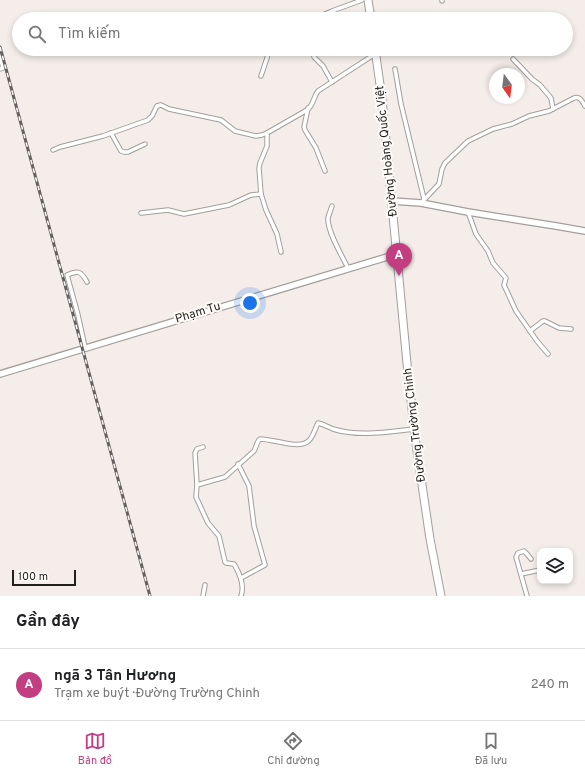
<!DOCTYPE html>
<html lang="vi">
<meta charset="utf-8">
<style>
body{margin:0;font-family:Overpass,sans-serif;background:#f6f6f6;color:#202124}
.controls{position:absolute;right:12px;bottom:12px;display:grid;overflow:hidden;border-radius:8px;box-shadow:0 2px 6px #0003}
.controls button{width:36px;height:36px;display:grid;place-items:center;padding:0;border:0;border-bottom:1px solid #e0e0e0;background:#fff;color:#202124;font:20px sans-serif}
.compass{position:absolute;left:489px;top:68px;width:36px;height:36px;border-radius:50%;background:#fff;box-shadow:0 2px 6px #0003;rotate:166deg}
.scale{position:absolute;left:12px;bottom:10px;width:64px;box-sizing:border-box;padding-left:4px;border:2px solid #211f1e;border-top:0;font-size:11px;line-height:14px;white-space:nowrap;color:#211f1e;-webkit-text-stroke:3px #fffbf9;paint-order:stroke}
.you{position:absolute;left:250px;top:303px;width:14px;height:14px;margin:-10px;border:3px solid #fff;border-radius:50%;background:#1a73e8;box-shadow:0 0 0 6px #1a73e833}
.badge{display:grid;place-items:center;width:26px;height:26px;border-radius:50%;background:#c33e80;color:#fff;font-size:13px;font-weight:700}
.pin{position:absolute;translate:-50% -33px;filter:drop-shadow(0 1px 2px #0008)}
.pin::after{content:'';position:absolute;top:21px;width:14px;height:12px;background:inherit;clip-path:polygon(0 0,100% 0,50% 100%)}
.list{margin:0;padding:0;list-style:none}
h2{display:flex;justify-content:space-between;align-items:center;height:52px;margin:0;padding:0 16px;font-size:17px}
h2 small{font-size:13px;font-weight:400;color:#757577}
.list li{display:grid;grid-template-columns:26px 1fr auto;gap:12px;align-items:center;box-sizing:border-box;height:72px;padding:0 16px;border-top:1px solid #e0e0e0}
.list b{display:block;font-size:15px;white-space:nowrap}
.list p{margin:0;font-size:13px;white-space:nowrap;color:#757577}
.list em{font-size:13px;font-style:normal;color:#757577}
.icon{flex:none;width:22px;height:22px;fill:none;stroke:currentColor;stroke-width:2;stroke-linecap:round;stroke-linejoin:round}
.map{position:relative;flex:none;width:585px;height:596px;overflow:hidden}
.search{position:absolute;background:#fff;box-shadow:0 2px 6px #0003;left:12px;right:12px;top:12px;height:44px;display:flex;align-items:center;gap:10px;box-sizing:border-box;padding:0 14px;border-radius:22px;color:#757577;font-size:15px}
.sheet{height:124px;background:#fff}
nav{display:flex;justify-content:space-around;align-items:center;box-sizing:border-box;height:56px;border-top:1px solid #e0e0e0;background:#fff;font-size:11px;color:#757577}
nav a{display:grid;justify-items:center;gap:2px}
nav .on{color:#c33e80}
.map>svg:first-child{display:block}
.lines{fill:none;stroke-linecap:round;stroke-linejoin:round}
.street-casing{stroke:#a49e9c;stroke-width:5.5}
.secondary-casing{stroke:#a49e9c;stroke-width:8}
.highway-casing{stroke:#a49e9c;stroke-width:9}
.street{stroke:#fff;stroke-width:3.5}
.secondary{stroke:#fff;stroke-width:5.5}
.highway{stroke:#fff;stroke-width:7}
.rail-casing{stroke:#64605f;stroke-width:3}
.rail{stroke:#fffbf9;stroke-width:1.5;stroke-dasharray:4.5;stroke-linecap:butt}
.labels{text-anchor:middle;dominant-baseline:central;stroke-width:4;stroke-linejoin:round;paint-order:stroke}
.street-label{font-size:12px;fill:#211f1e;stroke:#fffbf9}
</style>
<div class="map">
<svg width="585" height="596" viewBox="0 0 585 596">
<rect width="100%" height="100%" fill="#f4edea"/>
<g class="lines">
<!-- street casing -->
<g class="street-casing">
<g id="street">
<polyline points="442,0 442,1"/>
<polyline points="314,19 332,11 362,0"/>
<polyline points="313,49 314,57 323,66 332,82"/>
<polyline points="0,56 3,68 0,69"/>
<polyline points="513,59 532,79 540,85 551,98 553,109"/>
<polyline points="395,69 401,104 424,199"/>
<polyline points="261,76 267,58 269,49"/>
<polyline points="308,108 304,127 305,130 316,148 325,171"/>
<polyline points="111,133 121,151 124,152 128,152 145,144"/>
<polyline points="267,133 267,146 260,163 259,168 261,194 266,210 277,234 281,252"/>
<path d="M53,150L60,147L103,136L148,120L152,116L157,106L161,105L169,109L221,120L235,131L256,136L262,135L267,133L307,110C314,105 313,97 318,91L375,54"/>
<path d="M421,203L439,184L442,169L445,163L468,141L493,129L512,124L529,116L549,111L574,98C580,96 582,101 585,106"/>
<path d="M332,206C331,209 329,214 328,218C327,231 342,256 348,268"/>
<polyline points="468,212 476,234 488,251 493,263 506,278 504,285 516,311 537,341 548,354"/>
<polyline points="141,213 168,210 184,214 229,205 251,195 261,194"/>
<polyline points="530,331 543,321 545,321 559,328 571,329"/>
<path d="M85,347L78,315L67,275C78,270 81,271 87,282"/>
<path d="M203,447L197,449L195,453L197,485L196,497L208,523L219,536L225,562L226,563L234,564C240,574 245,585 241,596"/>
<polyline points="238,464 249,486 254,526 265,565 241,578"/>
<path d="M197,485L225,477L254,451C256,448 257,441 260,439C273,439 297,449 307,442C313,439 315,428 318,423C323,424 328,427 333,429C359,437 387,432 414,429"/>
<polyline points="521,574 540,570"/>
<polyline points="203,596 205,585"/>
<polyline points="527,596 516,557 518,553 524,551 527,554 531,559"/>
</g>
</g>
<!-- secondary casing -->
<g class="secondary-casing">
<g id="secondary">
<polyline points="392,201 421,203 468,212 556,226 585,231"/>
<polyline points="0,374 397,254"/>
</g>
</g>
<!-- highway casing -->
<g class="highway-casing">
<g id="highway">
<polyline points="368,0 371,19"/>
<polyline points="375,49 382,99 408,374 416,444 430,539 441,596"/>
</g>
</g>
<!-- street -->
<use href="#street" class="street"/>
<!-- secondary -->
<use href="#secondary" class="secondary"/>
<!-- highway -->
<use href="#highway" class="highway"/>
<!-- rail casing -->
<g class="rail-casing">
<polyline id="rail" points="0,47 150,596"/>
</g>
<!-- rail -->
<use href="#rail" class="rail"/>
</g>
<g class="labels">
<!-- street labels -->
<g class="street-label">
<text transform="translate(387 151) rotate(-96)">Đường Hoàng Quốc Việt</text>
<text transform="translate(198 313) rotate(-17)">Phạm Tu</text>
<text transform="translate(415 425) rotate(-97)">Đường Trường Chinh</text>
</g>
</g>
</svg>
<div class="controls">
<button><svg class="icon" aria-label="layers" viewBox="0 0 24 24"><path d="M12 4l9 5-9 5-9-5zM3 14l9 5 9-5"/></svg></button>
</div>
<svg class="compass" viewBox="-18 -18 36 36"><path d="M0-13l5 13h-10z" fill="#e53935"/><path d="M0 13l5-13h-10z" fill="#757577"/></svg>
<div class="scale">100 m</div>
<div class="you"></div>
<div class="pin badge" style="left:399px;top:276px">A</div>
<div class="search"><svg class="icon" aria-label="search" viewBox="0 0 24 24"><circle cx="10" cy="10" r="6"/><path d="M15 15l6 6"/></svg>Tìm kiếm</div>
</div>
<section class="sheet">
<h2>Gần đây<small></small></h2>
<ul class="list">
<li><span class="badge">A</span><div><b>ngã 3 Tân Hương</b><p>Trạm xe buýt · Đường Trường Chinh</p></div><em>240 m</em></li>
</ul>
</section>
<nav>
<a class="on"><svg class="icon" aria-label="map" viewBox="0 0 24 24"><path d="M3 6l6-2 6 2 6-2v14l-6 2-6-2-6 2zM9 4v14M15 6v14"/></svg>Bản đồ</a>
<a><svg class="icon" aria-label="directions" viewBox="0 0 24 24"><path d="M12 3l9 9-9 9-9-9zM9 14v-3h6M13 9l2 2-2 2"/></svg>Chỉ đường</a>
<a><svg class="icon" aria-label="saved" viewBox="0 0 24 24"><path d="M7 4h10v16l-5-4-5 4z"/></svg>Đã lưu</a>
</nav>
